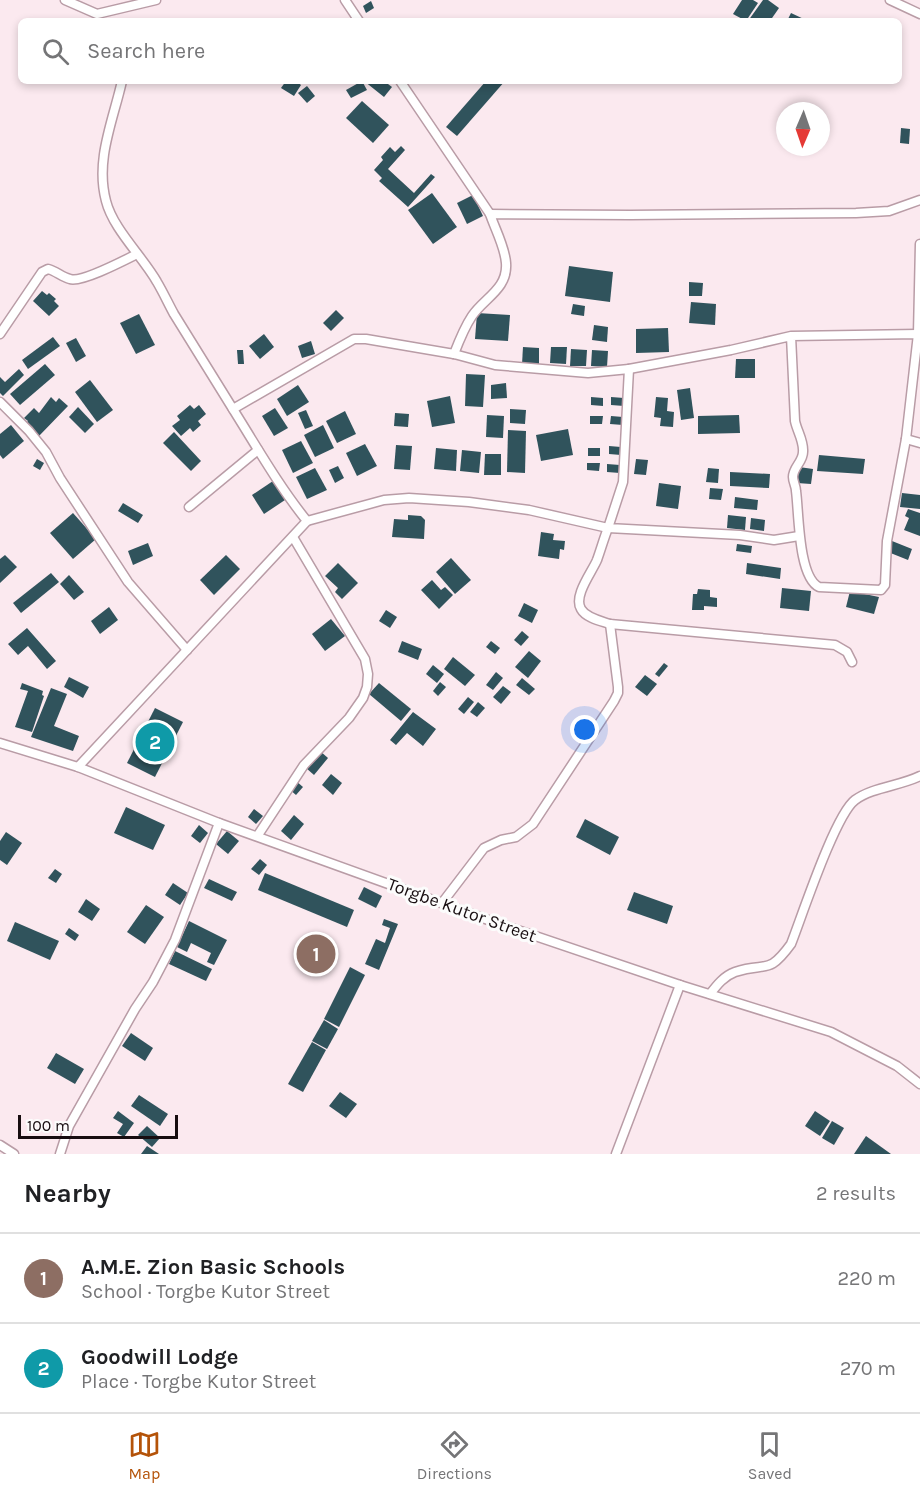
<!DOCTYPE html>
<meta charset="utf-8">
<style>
body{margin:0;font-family:Karla,sans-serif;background:#f2f2f2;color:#202124}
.compass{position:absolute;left:776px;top:102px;width:54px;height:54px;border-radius:50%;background:#fff;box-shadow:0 3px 9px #0003;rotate:182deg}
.scale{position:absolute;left:18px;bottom:15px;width:160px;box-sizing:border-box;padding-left:6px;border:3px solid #170d10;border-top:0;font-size:16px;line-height:21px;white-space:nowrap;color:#170d10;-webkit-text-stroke:4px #fcfcfc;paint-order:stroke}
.you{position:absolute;left:585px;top:730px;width:21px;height:21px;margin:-15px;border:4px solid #fff;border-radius:50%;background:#1a73e8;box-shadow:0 0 0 9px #1a73e833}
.badge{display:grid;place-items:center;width:39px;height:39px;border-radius:50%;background:#b45309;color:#fff;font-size:20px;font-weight:700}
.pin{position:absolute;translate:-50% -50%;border:3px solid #fff;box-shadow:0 2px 6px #0006}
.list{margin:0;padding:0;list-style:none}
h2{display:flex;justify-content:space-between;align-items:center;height:78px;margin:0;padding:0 24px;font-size:26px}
h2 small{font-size:20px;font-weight:400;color:#757577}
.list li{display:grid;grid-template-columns:39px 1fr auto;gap:18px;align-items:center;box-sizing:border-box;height:90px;padding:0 24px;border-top:2px solid #e0e0e0}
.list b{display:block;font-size:22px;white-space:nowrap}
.list p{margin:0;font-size:20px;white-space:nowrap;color:#757577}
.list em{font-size:20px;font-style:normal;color:#757577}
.icon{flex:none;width:33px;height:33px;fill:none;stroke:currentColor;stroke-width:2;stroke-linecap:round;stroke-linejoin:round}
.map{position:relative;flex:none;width:920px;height:1154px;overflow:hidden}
.search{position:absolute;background:#fff;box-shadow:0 3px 9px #0003;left:18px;right:18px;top:18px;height:66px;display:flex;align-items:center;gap:15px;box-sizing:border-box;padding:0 21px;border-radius:9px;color:#757577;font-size:22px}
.sheet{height:258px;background:#fff}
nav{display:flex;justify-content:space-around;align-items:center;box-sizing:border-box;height:84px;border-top:2px solid #e0e0e0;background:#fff;font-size:16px;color:#757577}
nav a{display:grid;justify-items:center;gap:3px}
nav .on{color:#b45309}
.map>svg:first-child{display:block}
.building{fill:#30535c}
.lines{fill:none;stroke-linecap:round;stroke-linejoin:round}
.minor-casing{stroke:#b99ca6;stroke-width:11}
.minor{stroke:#fff;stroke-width:8}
.labels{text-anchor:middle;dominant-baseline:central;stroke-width:6;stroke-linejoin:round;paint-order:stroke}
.street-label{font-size:18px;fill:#170d10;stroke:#fcfcfc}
</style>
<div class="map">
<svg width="920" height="1154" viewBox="0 0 920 1154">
<rect width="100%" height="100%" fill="#fbe9ef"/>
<!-- building -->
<g class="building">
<polygon points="742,0 753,0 758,3 746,21 733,14"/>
<polygon points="763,0 768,0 779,8 770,21 748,21"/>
<polygon points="371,1 374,8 366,13 363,6"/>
<polygon points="791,13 808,21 787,21"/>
<polygon points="286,81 296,81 301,85 294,96 281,88"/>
<polygon points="362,81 367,90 351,98 346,90"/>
<polygon points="364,81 384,81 392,87 384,97"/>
<polygon points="486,81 505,81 457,136 446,127"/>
<polygon points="307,86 315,96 307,103 298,93"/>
<polygon points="362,101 389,125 373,143 346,118"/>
<polygon points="901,128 910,129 909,144 900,143"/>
<polygon points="401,146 405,150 388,169 414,193 431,174 435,177 408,207 379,181 382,178 374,170 383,160 381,157 390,147 395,152"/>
<polygon points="432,193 457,227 433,244 408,210"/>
<polygon points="473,195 483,216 467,224 457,203"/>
<polygon points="569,266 613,272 610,302 565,296"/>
<polygon points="689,282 703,283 702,296 689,296"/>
<polygon points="42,291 47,295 49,293 56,299 54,301 59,306 49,316 33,301"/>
<polygon points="691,302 716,304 715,325 689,323"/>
<polygon points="573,304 585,306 584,316 571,314"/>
<polygon points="336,310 344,318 331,331 323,323"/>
<polygon points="477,313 510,315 508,341 475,339"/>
<polygon points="139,314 155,345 136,354 120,323"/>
<polygon points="594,325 608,327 607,342 592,340"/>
<polygon points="668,328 669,352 636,353 636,329"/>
<polygon points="264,334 274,347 260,359 249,346"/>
<polygon points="53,337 60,346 28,369 22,360"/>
<polygon points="76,338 86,356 76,362 66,343"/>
<polygon points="311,341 315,354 302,358 298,346"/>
<polygon points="523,347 539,348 539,364 522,364"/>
<polygon points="551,347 567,347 566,364 550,363"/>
<polygon points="571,349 587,350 586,366 570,366"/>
<polygon points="237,350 243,350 244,364 238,364"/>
<polygon points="592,350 608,351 607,367 591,366"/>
<polygon points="736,359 755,359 755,378 735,378"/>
<polygon points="45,364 55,375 20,405 10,394"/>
<polygon points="19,369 24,375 3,396 0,393 0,377 5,382"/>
<polygon points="466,374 485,375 483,407 465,406"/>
<polygon points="90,380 113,410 97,422 75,392"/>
<polygon points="506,383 507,398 491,399 491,385"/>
<polygon points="298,385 309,402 287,416 277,399"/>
<polygon points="690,388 694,418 681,420 677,390"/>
<polygon points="450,396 455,423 432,427 427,401"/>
<polygon points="51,397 56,402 59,398 68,406 39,436 25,424 28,421 24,418 34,408 39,413"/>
<polygon points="591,397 603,398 603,406 591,405"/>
<polygon points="611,397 624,398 624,406 611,405"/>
<polygon points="656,397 668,398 667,411 674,412 673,427 660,426 661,418 654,417"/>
<polygon points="190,405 194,409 199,405 206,414 198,421 201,425 193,432 190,428 181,436 172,426 180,420 177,416"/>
<polygon points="78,407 94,424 85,433 69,417"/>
<polygon points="275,408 288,428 274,436 262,416"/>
<polygon points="510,409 526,410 525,424 510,423"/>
<polygon points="306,410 313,426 305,429 298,413"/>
<polygon points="345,411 356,434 337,443 326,421"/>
<polygon points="395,413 409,414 408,427 394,426"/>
<polygon points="487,415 504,416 503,438 486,437"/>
<polygon points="739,415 740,433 698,434 698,416"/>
<polygon points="590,416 603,416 602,424 590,424"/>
<polygon points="611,416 623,417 623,425 610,424"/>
<polygon points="11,425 24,441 3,459 0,455 0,434"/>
<polygon points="323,425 334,448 315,457 304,435"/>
<polygon points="568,429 573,455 541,461 536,435"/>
<polygon points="508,430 526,431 525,473 507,472"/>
<polygon points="174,432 201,461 191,471 163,443"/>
<polygon points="301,441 313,463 293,473 282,450"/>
<polygon points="365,444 377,466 357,476 346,453"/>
<polygon points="396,445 412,446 410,470 394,469"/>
<polygon points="609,446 621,447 621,455 609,454"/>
<polygon points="436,448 457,450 456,471 434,469"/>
<rect x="588" y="448" width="12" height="8"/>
<polygon points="462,450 481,452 479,473 460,471"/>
<polygon points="485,454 501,454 501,475 484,475"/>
<polygon points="819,455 865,459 863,474 817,471"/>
<polygon points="37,459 44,463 40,470 33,466"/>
<polygon points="636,459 648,460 646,475 634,474"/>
<polygon points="587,463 600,463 599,471 587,470"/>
<polygon points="607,464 620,465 620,473 607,472"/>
<polygon points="338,466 344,478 335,483 329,470"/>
<polygon points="799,467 813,469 811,484 797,483"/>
<polygon points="315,468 327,490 307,499 296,477"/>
<polygon points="708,468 719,469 718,483 706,482"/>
<polygon points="730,472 770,474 769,488 730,486"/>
<polygon points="273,481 285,500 264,514 252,495"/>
<polygon points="659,483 681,486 678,509 656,506"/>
<polygon points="710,488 723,489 721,500 709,499"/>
<polygon points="902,493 920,495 920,509 900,507"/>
<polygon points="735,497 758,500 757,510 734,508"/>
<polygon points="123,503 143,515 138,523 118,511"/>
<polygon points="908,509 920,513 920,536 904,530 909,518 905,516"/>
<polygon points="73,513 96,539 73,559 50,533"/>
<polygon points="408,515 421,516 425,520 424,539 392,537 394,519 408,520"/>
<polygon points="728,515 746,517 745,530 727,528"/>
<polygon points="751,518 765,520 764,531 750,529"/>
<polygon points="541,532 554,534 553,540 565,541 564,550 560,549 559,559 538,556"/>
<polygon points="892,541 912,549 908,560 888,552"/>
<polygon points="148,543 153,556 133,565 128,551"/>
<polygon points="737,544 752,546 751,553 736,551"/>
<polygon points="5,555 17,567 0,583 0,559"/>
<polygon points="226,555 240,569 214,595 200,580"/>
<polygon points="451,558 471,580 455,594 436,572"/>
<polygon points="338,563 358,583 342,599 335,592 338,588 325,576"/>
<polygon points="747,563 781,568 780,579 746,574"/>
<polygon points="51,573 59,582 21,613 13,603"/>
<polygon points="69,575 84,592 74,600 60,584"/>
<polygon points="432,580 441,590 445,587 453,595 439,609 421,590"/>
<polygon points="782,588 811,591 809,611 780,608"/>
<polygon points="698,589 710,590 710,597 717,598 717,607 704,606 704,610 692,610 693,594 697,594"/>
<polygon points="850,591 879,597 874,614 846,607"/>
<polygon points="524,603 538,610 532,623 518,616"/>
<polygon points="109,607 118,620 100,634 91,621"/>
<polygon points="386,610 397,617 390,628 379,621"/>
<polygon points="331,619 345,636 325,651 312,634"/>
<polygon points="27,628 56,661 47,669 28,646 18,655 8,644"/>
<polygon points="522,631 529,637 521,646 514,640"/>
<polygon points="402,641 422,649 418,660 398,652"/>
<polygon points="491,641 500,648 495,654 486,647"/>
<polygon points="529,651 541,661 528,678 515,667"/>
<polygon points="453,657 475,675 465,686 444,669"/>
<polygon points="664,663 668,666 659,677 655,674"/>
<polygon points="433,665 444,674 437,683 426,674"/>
<polygon points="496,672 503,678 493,690 486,685"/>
<polygon points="645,675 657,684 647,696 635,687"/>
<polygon points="69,677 89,687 83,698 64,687"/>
<polygon points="522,678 535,689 529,695 516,685"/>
<polygon points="440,682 446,687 438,696 433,691"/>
<polygon points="22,683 43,691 42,695 44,696 32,732 15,727 28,691 20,689"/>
<polygon points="379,683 411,709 401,721 369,694"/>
<polygon points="503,686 511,692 501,704 493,697"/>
<polygon points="51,688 67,694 54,726 79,736 73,751 31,737"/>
<polygon points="468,697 474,702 464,714 458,709"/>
<polygon points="478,702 485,708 477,717 470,712"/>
<polygon points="155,708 183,722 155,777 127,763"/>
<polygon points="413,712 436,729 423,746 407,733 396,745 390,740"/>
<polygon points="320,751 328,758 314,775 306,768"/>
<polygon points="331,774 342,783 333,795 322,785"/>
<polygon points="296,781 303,787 296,795 289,789"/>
<polygon points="126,807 165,825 153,850 114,833"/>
<polygon points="254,809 263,816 256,824 248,817"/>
<polygon points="294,815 304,824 291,840 281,831"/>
<polygon points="585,819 619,837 610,855 576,837"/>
<polygon points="199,825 208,833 200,843 191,836"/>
<polygon points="227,831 239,841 228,854 216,844"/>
<polygon points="6,832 22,843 7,865 0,860 0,841"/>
<polygon points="260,859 267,865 259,875 251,869"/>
<polygon points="55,869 62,874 56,883 48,878"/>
<polygon points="265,873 354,910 347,927 258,890"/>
<polygon points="209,879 237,892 232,901 204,888"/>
<polygon points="173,883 188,893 180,905 165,895"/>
<polygon points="364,887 382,896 376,908 358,899"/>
<polygon points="634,892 673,906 667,924 627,910"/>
<polygon points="86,899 100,909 92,921 78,912"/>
<polygon points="146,905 164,917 145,944 127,932"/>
<polygon points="384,919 398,924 379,970 365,964 376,939 385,943 390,928 382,925"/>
<polygon points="189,921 227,940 214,965 207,962 211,953 191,943 187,952 177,947"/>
<polygon points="15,922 59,941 50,960 7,941"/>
<polygon points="69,928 79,935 75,941 65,934"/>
<polygon points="175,951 212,969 206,981 169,964"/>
<polygon points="350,967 365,975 339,1027 324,1019"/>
<polygon points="324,1020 338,1029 327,1049 312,1041"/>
<polygon points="131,1033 153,1048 145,1061 122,1046"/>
<polygon points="312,1042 326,1050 303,1092 288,1084"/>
<polygon points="56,1053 84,1069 75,1084 47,1068"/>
<polygon points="340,1092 357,1104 346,1118 329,1106"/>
<polygon points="139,1095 168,1114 160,1126 131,1106"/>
<polygon points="118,1111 134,1123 124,1137 117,1133 123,1124 113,1118"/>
<polygon points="815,1111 830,1121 820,1136 805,1126"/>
<polygon points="832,1121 844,1128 834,1145 822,1138"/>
<polygon points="147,1126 160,1138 152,1147 138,1135"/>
<polygon points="866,1136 891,1154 854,1154"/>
<polygon points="147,1146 159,1154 141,1154"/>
</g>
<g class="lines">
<!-- minor casing -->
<g class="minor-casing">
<g id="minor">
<polyline points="65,0 97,14 156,0"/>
<polyline points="345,0 359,21"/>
<polyline points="890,0 920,14"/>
<polyline points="400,81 490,214"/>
<polyline points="920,244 918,334 920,334"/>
<path d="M0,334L42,272L48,269C56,271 62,277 70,279C81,283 125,260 137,254"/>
<path d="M454,354C459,341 464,328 472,316C484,298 508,289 506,263C505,247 495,229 490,214L630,215L856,213L889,211L920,200"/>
<path d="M629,369L731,350L791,336L918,334L906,439L887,541L885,585L881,590L819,587C798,577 799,512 796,491C796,486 793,482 793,477C793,467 803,462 803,452C804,441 797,431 795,421L791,336"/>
<polyline points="0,402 29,431 46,452 60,478 128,582 187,650"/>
<polyline points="233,409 354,339 366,339 454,354 495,365 588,373 629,369 623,482 608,528 740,535 774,540 799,536"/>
<polyline points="906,439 920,443"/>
<polyline points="189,507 258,450"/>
<path d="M307,521L384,500L409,498L469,502L529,510L608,528C604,538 601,549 597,560C592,572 573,596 581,609C586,618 601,621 610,624L835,645L847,652L852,662"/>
<polyline points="0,743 78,767 219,823 491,921 680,985 831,1032 897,1066 920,1084"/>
<path d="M78,767L307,521C282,490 262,456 241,422C219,386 196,350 174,314C168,303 163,292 157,282C143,257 113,229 106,201C95,160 113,121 122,81"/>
<polyline points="258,835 304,765 349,718 363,698 367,687 368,674 365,659 293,537"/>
<polyline points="442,903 484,848 501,840 516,837 533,824 614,701 618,693 618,687 610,624"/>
<path d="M710,994C717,985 724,976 735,972C766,961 767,977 791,944C802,916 835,815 855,800C873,787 900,786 920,776"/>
<polyline points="0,1145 14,1154"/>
<polyline points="60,1154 69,1126 135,1009 153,982 175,940 219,823"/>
<polyline points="616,1154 680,985"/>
</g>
</g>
<!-- minor -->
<use href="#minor" class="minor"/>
</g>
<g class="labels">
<!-- street labels -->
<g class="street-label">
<text transform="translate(462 910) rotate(20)">Torgbe Kutor Street</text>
</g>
</g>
</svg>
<svg class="compass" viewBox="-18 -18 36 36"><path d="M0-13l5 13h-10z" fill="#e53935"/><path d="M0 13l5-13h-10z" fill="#757577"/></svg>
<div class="scale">100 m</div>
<div class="you"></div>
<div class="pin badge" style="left:316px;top:954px;background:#8d6e63">1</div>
<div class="pin badge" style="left:155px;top:742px;background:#0f9aa8">2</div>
<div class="search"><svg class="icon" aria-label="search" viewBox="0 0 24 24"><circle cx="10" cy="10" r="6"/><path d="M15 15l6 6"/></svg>Search here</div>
</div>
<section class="sheet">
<h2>Nearby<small>2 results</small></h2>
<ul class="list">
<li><span class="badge" style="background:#8d6e63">1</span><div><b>A.M.E. Zion Basic Schools</b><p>School · Torgbe Kutor Street</p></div><em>220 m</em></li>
<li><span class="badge" style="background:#0f9aa8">2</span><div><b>Goodwill Lodge</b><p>Place · Torgbe Kutor Street</p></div><em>270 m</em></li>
</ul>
</section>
<nav>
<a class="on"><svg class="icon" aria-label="map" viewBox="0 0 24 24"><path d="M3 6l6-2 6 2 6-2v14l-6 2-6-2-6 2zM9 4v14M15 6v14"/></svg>Map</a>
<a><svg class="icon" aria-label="directions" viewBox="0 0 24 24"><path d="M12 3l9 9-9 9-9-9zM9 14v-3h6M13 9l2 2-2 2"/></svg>Directions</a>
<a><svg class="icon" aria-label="saved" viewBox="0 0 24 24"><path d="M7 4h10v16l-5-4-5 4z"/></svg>Saved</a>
</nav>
